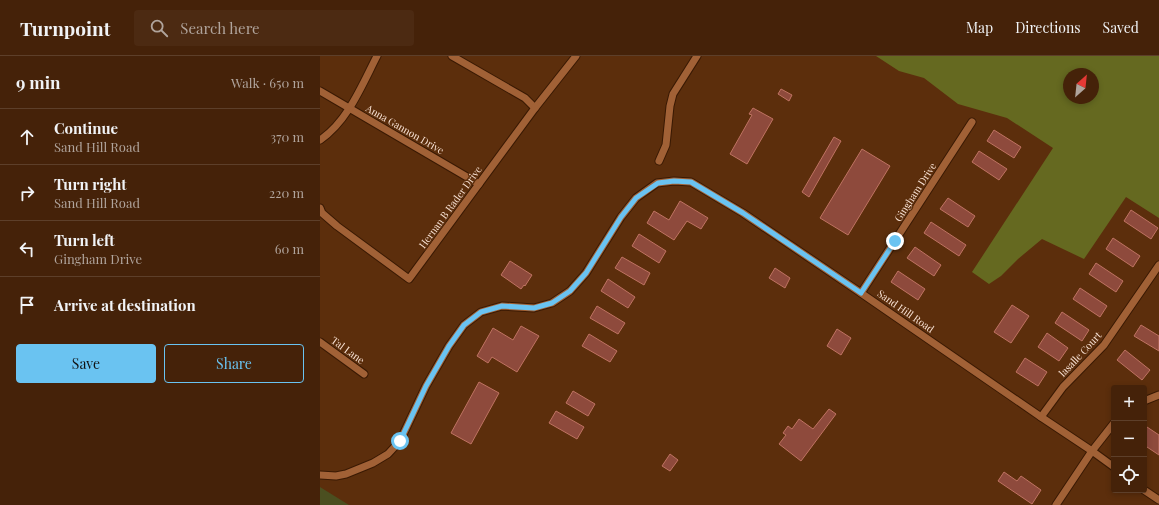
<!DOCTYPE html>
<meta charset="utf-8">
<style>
body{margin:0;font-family:"Playfair Display",serif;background:#4c2a12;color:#f1f3f6}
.controls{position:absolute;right:12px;bottom:12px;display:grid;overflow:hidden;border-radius:4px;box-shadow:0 2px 6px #0003}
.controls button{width:36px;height:36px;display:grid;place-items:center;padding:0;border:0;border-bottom:1px solid #5d3f2a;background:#452209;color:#f1f3f6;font:20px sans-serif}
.compass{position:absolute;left:743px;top:12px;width:36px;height:36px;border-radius:50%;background:#452209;box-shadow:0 2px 6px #0003;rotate:27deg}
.stop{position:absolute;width:12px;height:12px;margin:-9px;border:3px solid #6ac3f1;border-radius:50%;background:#fff}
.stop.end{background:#6ac3f1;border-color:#fff;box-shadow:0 1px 4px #0008}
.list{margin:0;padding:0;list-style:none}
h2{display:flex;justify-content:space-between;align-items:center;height:52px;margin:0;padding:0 16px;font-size:17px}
h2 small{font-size:13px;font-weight:400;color:#b0a49c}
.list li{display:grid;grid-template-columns:26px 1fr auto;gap:12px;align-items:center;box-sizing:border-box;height:56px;padding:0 16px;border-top:1px solid #5d3f2a}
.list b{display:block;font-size:15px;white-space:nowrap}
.list p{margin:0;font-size:13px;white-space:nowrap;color:#b0a49c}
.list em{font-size:13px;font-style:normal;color:#b0a49c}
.actions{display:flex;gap:8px;padding:12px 16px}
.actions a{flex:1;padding:9px 0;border:1px solid #6ac3f1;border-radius:4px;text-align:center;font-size:14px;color:#6ac3f1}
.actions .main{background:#6ac3f1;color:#111}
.icon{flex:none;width:22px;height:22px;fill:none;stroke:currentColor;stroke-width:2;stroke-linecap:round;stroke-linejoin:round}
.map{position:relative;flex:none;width:839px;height:449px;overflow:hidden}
header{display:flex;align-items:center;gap:24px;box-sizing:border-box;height:56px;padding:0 20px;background:#452209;border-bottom:1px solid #5d3f2a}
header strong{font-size:19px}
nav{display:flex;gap:22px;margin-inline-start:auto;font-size:14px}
.search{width:280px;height:36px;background:#4c2a12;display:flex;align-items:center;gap:10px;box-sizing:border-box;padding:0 14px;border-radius:4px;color:#b0a49c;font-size:15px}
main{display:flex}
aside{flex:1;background:#452209}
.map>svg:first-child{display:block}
.green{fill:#4b4f20}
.forest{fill:#656920;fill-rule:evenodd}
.building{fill:#8e4a3c;stroke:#bf7362}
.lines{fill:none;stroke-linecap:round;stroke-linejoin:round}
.minor-casing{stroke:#391903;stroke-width:9}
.minor{stroke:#a16136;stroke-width:7}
.route{stroke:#6ac3f1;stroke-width:5}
.labels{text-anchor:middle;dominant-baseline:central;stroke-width:3;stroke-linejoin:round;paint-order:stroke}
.street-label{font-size:10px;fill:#fbe5d8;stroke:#5c2e0c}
</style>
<header>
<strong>Turnpoint</strong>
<div class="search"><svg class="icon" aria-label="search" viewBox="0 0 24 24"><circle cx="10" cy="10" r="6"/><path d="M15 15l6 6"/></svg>Search here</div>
<nav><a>Map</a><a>Directions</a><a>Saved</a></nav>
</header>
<main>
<aside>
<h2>9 min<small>Walk · 650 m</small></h2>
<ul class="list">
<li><svg class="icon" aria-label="ahead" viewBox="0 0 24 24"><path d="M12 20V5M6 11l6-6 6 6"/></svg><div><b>Continue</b><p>Sand Hill Road</p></div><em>370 m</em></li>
<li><svg class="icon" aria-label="right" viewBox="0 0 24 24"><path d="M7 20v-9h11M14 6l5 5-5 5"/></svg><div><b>Turn right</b><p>Sand Hill Road</p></div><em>220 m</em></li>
<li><svg class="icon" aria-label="left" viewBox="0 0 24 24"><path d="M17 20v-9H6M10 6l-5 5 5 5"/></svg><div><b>Turn left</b><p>Gingham Drive</p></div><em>60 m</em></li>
<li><svg class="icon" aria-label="arrive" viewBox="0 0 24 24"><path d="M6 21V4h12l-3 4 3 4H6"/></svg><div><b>Arrive at destination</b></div></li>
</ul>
<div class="actions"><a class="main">Save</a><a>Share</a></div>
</aside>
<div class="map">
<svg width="839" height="449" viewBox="0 0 839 449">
<rect width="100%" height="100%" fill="#5c2e0c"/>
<!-- green -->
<polygon class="green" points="0,431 29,449 0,449"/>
<!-- forest -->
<path class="forest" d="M556,0H839V162L806,141L764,203L722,183L698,203L681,220L669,228L652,216L733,92L687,62L638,48L604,22L579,15ZM749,18H773V42H749Z"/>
<!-- building -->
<g class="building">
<polygon points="461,33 472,39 469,45 458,38"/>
<polygon points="433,52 453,63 427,108 410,98 432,59 429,58"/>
<polygon points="674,74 701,91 694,102 667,85"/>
<polygon points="514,81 521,85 489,141 482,136"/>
<polygon points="542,93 570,110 528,179 500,162"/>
<polygon points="659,95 687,113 679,124 652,106"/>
<polygon points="628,142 655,160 648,171 620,153"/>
<polygon points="360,145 388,162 381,173 367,165 354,184 327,167 334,155 349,164"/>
<polygon points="811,154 838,172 831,183 804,165"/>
<polygon points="611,166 646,189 639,200 604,177"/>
<polygon points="319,178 346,195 339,207 312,190"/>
<polygon points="793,182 820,200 813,211 786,193"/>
<polygon points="595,191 621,209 614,220 587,202"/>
<polygon points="302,201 330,217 324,229 295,212"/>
<polygon points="190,205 212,219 205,230 204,229 201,233 181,219"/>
<polygon points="776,207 803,225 796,236 769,218"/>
<polygon points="455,212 470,222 465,232 449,222"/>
<polygon points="578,215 605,233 598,244 571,226"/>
<polygon points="288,223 315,241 308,252 281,235"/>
<polygon points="760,232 787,250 780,261 753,243"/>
<polygon points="692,249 709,260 691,287 674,276"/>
<polygon points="277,250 305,267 298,278 270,262"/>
<polygon points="742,256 769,274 762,285 735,267"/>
<polygon points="821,269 839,280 839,295 814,280"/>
<polygon points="201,270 219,280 197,316 172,301 168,307 157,300 173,272 193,284"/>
<polygon points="517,273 531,282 521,299 507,290"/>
<polygon points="727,277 748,292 739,305 718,291"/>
<polygon points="269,278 297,295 290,306 262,290"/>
<polygon points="805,294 830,314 822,324 797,304"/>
<polygon points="705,302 727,316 718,330 696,316"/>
<polygon points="159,326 179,337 151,388 131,377"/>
<polygon points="253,335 275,348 268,360 246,347"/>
<polygon points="509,353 516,358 481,405 459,388 466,379 463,377 468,370 472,373 479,363 493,373"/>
<polygon points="236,355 264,371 257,383 229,367"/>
<polygon points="824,369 839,379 839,399 824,389"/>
<polygon points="350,398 358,404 350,415 342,410"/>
<polygon points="684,416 697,425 701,420 721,434 712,448 678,425"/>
</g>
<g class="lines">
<!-- minor casing -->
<g class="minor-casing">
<g id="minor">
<polyline points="132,0 205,42 215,52"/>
<polyline points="0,35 159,128"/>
<path d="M0,84C28,65 42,29 57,0"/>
<polyline points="339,105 346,89 350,50 353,38 377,0"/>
<polyline points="0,152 2,157 17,170 89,223 215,52 256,0"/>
<polyline points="541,237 652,66"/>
<polyline points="0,286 44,318"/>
<polyline points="824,345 839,339"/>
<polyline points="721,361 743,331 784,289 839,209"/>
<polyline points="0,419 16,420 26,418 53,407 68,398 80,385 106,330 129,290 144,269 161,256 182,250 214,252 232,247 250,235 266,217 301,161 316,142 337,127 354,125 371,126 423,157 541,237 721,361 772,395 794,411"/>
<polyline points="824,434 839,444"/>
<polyline points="736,449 772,395 794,367"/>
</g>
</g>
<!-- minor -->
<use href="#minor" class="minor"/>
</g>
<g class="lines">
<!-- route -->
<polyline class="route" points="80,385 106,330 129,290 144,269 161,256 182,250 214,252 232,247 250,235 266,217 301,161 316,142 338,127 354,125 371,126 423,157 541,237 575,185"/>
</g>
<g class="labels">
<!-- street labels -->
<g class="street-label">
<text transform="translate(85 73) rotate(30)">Anna Gannon Drive</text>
<text transform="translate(595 136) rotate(-57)">Gingham Drive</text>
<text transform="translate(130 151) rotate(-54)">Hernan B Rader Drive</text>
<text transform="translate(586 255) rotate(35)">Sand Hill Road</text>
<text transform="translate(28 294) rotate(36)">Tal Lane</text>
<text transform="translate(760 298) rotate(-47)">lasalle Court</text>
</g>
</g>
</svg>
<div class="controls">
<button>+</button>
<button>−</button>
<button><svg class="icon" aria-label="locate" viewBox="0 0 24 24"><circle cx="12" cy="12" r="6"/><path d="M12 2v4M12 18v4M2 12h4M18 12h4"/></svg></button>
</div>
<svg class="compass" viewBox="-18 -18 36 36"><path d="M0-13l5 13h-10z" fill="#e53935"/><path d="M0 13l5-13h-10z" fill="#b0a49c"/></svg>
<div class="stop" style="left:80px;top:385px"></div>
<div class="stop end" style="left:575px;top:185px"></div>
</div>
</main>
